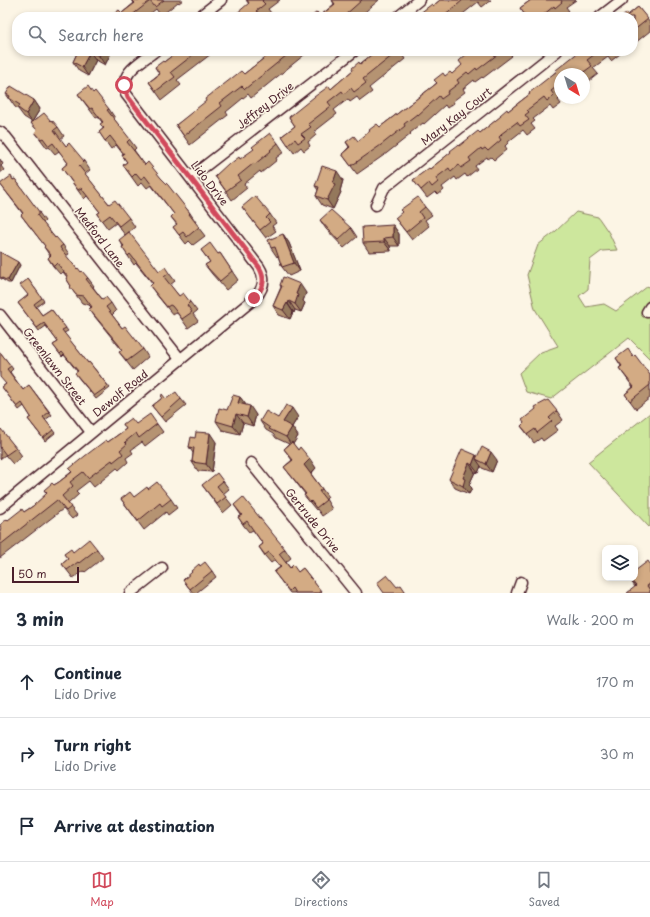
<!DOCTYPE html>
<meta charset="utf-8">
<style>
body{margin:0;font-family:"Playpen Sans",sans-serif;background:#f2f2f3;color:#1f2937}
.controls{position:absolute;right:12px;bottom:12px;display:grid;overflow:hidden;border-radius:8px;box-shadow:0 2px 6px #0003}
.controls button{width:36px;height:36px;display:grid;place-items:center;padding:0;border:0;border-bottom:1px solid #e0e1e3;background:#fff;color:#1f2937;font:20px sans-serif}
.compass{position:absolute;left:554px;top:68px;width:36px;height:36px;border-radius:50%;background:#fff;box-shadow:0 2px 6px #0003;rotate:142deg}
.scale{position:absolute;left:12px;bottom:10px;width:67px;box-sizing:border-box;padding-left:4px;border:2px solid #4a1f2b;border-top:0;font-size:11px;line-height:14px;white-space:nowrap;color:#4a1f2b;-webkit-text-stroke:3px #fcf5e5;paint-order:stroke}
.stop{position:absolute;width:12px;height:12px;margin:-9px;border:3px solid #d1495b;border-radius:50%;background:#fff}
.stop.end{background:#d1495b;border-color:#fff;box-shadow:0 1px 4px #0008}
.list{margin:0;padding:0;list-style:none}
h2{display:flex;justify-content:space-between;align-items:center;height:52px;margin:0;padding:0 16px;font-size:17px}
h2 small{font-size:13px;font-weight:400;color:#747a83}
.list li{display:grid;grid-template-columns:26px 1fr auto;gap:12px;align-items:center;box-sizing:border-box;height:72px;padding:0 16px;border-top:1px solid #e0e1e3}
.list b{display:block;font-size:15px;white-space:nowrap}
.list p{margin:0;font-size:13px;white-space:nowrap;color:#747a83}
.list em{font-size:13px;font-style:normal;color:#747a83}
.icon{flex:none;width:22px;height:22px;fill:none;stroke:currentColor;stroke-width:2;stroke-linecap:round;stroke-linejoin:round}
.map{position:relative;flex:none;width:650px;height:593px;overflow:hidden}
.search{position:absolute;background:#fff;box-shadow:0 2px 6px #0003;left:12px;right:12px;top:12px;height:44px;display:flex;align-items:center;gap:10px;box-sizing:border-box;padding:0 14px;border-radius:16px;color:#747a83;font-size:15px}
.sheet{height:268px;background:#fff}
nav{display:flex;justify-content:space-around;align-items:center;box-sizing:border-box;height:56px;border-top:1px solid #e0e1e3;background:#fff;font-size:11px;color:#747a83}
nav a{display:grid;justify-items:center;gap:2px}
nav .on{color:#d1495b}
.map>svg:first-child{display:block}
.green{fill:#cde79d;stroke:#8c8364}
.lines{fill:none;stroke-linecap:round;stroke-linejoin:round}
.minor-casing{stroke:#4a1f2b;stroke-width:13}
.minor{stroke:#fcf5e5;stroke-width:10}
.wall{fill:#b59372;stroke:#4a1f2b}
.shaded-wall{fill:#94785c;stroke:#4a1f2b}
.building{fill:#d3ab84;stroke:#4a1f2b}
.route{stroke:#d1495b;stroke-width:5}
.labels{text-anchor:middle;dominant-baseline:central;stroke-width:3;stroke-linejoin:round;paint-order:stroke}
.street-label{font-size:11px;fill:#4a1f2b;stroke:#fcf5e5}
</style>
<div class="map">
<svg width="650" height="593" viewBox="0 0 650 593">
<rect width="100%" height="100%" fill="#fcf5e5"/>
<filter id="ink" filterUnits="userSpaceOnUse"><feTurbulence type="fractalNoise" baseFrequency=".025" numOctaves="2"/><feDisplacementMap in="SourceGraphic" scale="8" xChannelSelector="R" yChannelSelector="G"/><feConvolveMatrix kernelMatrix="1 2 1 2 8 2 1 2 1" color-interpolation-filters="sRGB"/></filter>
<g filter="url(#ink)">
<!-- green -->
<g class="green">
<polygon points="576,212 598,217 609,233 617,250 602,251 590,260 588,289 579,296 586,307 604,304 616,311 648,286 650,288 650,298 641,312 648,318 650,317 650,359 629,338 551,399 526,392 519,373 541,352 558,346 535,309 527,275 538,245 556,231"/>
<polygon points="650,413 650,526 649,527 588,462"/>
</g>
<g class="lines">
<!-- minor casing -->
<g class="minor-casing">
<g id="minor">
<polyline points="199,17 221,0"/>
<polyline points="398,17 419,0"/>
<polyline points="600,17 622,0"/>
<polyline points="0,132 6,137 180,359"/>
<polyline points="191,177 354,51"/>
<polyline points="376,205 384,188 557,51"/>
<polyline points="647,312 650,307"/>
<polyline points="0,315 91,432"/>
<polyline points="251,463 356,593"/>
<path d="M0,508L255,298C264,288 266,278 259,267L126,94C118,73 141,62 155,51"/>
<polyline points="130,593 162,568"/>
<polyline points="517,593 521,582"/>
</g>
</g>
<!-- minor -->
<use href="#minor" class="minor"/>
</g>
<!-- wall -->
<g class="wall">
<polygon points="132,0 183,0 179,3 178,2 161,16 156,9 146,17 111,17 122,13 134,3"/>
<polygon points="246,0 280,0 268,9 271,13 265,17 238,17 249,4"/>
<polygon points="332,0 379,0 359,17 311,17 320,16 334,4"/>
<polygon points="440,0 491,0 482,7 478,2 459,17 415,17 433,6"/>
<polygon points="531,0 576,0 566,7 569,11 561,16 560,14 557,17 522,17 525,15 520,8"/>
<polygon points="638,7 650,23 650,31 635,43 633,41 633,17 628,15"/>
<polygon points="78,51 108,51 110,55 105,65 96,60 88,76 79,71 73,62"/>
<polygon points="178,51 210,51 209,52 211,54 177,80 181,85 162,100 149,82 159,74 155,67 164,62"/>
<polygon points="270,51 309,51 251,98 248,94 226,112 228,115 190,145 176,125 244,74 268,55"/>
<polygon points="376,51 409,51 403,56 405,59 369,88 372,92 360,101 357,97 350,102 348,99 334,110 337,114 314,132 316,135 308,142 310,146 304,151 301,147 294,153 282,136 295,126 289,117 331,89 360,64"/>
<polygon points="481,51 516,51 511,55 512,56 483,78 482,77 475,82 474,80 463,89 465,92 453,101 454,103 447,108 445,105 424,124 423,123 410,133 411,134 387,153 357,174 342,154 349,147 346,142 358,141 380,127 432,87 445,76 452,74"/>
<polygon points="580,51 620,51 618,52 620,54 611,61 608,57 593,68 598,74 584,85 584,74 560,74 560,98 558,100 561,104 553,110 550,106 533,119 535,121 531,124 535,129 527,135 523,130 508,142 508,143 505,146 507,149 494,160 491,157 488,159 487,157 475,166 477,169 467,177 465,174 457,180 455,177 442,187 444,190 438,195 435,192 427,198 413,180 430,169 459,146 480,133 508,111 530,94"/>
<polygon points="93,93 109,109 115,118 114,119 136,148 134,150 145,165 161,178 190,213 196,222 195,223 205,236 193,245 189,241 186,244 173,227 177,225 171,217 174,214 151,185 147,188 142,182 138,186 123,165 127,162 122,155 123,154 116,145 111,149 99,132 103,129 102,122 98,117 96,118 78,94"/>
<polygon points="6,94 34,100 40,109 32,122 51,121 58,127 64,136 60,139 66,146 84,161 90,170 85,174 109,204 129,218 135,227 125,235 116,223 108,229 97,214 100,212 87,196 84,199 62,168 68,163 59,151 55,154 49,147 47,148 35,132 37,130 31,123 32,122 24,117 18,109 15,107"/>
<polygon points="278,143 284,152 276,158 277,160 261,173 260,171 244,184 247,188 232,200 215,176 230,164"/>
<polygon points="0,159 3,164 1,166 4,170 0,173"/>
<polygon points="15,179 45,221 43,223 55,238 63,245 69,254 66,256 77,269 81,272 88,278 94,286 93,287 102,299 111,303 116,311 112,315 122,328 143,349 148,357 133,370 119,352 122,350 121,349 95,317 89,309 91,307 89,305 82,303 70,287 71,286 66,278 67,277 63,272 60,274 53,266 48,258 50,256 44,247 45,246 27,223 21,215 23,214 0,184"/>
<polygon points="343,180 340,191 341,192 333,209 322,205 316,196 318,190 315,186"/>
<polygon points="242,207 270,214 276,223 272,226 276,231 266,238"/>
<polygon points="425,207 432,215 425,220 429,226 412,240 395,218"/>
<polygon points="320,220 351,228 357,237 344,248 326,229"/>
<polygon points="393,225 399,234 399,246 390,246 391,251 369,252 363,243"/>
<polygon points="283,234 289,243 300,271 289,276 282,267 278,256 277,257 271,248"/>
<polygon points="119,240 159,271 169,273 175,281 170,285 179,296 190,302 197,311 193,314 198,321 188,328 178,314 176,313 173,315 156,294 150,286 153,284 136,263 134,265 122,247 123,246"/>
<polygon points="201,250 218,254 220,253 238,280 226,290 212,274 205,265 210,262"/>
<polygon points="0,252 20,265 11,283 8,283 0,278"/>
<polygon points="28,279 44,301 36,307 42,315 51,309 68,331 64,333 88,363 89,362 110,388 96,399 77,376 77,371 64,355 62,357 53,345 58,342 46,326 39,331 18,303 28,296"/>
<polygon points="280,285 306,293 303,301 305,303 301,312 295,310 294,313 293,312 290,319 279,315 273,306 281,287"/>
<polygon points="0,352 13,369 10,372 23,390 29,385 52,415 45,420 55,433 45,441 28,419 31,417 24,406 19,410 2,387 6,384"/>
<polygon points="633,357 650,375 650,398 636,409 625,394 633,387 619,368 621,366 616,358"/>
<polygon points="240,397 246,405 256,415 253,426 243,423 240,434 222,430 216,421"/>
<polygon points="161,399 181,399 186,405 165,422 152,406"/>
<polygon points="557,411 563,420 555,426 558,430 543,441 541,438 534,443 521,426"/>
<polygon points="298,417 292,427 298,436 293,444 298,450 316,468 311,474 328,497 326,499 332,509 322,516 317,509 316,510 311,504 304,495 305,494 284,467 292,460 284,449 289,444 276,438 273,434 266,430 260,421 278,418"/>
<polygon points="123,424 157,424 163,432 145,446 142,442 131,450 133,453 126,458 128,462 119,470 117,468 94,487 89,481 76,491 79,494 68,504 77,515 72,519 63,509 0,558 0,531 1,529 0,527 8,520 24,512 33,506 47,494 44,490 54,485 59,482 108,442 126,429"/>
<polygon points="0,430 16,448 22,456 13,464 5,455 0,459"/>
<polygon points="195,438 216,442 212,472 198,471 192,462 193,453 189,447"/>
<polygon points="476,455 477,457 497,460 492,472 482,468 481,466 478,473 475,472 469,485 472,488 469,494 455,488 449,479"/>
<polygon points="223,481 229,489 223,494 232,505 223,513 202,485"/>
<polygon points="148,489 171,499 177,508 168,515 166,512 144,530 121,499 134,497"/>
<polygon points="234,505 285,549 291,558 286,562 290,568 298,572 303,568 322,593 290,593 274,572 280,567 275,560 271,563 265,556 259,547 263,544 253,530 249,532 244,526 238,517 241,515"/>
<polygon points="97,549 103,558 85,572 84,571 73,578 62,564 68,559 64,554 73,552"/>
<polygon points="650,564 650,593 635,587 629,578"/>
<polygon points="200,566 212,571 216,577 196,593 193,593 183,580"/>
</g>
<!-- shaded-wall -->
<g class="shaded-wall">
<polygon points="102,51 108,51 110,55 105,65 99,56"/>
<polygon points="90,52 96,60 88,76 82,67"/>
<polygon points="34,100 40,109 32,122 26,114"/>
<polygon points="337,171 343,180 340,191 341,192 333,209 327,200"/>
<polygon points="393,225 399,234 399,246 393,237"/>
<polygon points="283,234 289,243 300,271 294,263"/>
<polygon points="384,238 390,246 391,251 384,242"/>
<polygon points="18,262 20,265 11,283 8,280"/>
<polygon points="300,284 306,293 303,301 305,303 301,312 295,304 296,294"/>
<polygon points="289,301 295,310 294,313 288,304"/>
<polygon points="287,303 293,312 290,319 283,310"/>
<polygon points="240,397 246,405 238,403"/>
<polygon points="250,406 256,415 253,426 247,417"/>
<polygon points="292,408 298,417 290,430 283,422"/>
<polygon points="236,414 243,423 240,434 233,426"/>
<polygon points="292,427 298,436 292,446 286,437"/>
<polygon points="210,433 216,442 212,472 206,464"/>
<polygon points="491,452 497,460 492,472 486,464"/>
<polygon points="476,455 480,461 476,459 481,466 478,473 472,465"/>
<polygon points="310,459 316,468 310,474 304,465"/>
<polygon points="469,463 475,472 469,485 472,488 469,494 463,486 463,478"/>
</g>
<!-- building -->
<g class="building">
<polygon points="132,0 164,0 155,7 150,1 131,16 132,17 111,17 111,16 119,10 122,13 135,3"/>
<polygon points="247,0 263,0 262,1 265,4 256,11 260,14 256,17 238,17 236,14 249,3"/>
<polygon points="332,0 362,0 344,16 343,15 340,17 311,17 317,12 320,16 335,4"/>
<polygon points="440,0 463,0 443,17 415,17 432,4 433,6"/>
<polygon points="531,0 561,0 562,2 555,8 554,6 543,15 544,17 522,17 525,15 520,8"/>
<polygon points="638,7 648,19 633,31 633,17 622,17 627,13 628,15"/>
<polygon points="224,12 228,17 217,17"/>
<polygon points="78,51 102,51 99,56 90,52 82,67 73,62"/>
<polygon points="178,51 198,51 171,72 175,77 156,91 149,82 160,74 155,67 163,61 164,62"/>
<polygon points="270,51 292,51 245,89 242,86 220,103 222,106 184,136 176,125 206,101 205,99 241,71 244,74 268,55 267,54"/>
<polygon points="376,51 398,51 363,79 366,83 354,92 351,88 344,94 342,91 328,102 331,106 308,124 311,127 301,134 305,138 298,143 295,139 288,145 282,136 295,126 289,117 314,97 329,86 331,89 353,70 352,68 359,62 360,64"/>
<polygon points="470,51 476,51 478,53 481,51 502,51 477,70 476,68 469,74 467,72 457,80 459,83 447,92 448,94 441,99 439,96 418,115 417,114 404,124 405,126 381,145 351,166 342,154 350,147 346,142 354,136 358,141 370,131 369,130 377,124 380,127 432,87 437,83 434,80 443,73 445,76 450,72 452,74 462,65 459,61"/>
<polygon points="580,51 599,51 587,60 592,66 581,74 575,74 575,73 573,74 560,74 560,84 551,91 554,95 547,101 544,97 527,110 529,112 525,115 529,120 520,126 517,122 501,134 502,134 499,137 501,140 488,151 485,148 482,150 481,148 469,158 471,161 461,168 459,165 451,172 449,168 436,178 438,182 432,187 429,183 421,190 413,180 429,168 430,169 451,152 450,151 458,145 459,146 478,131 480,133 501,116 500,115 507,109 508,111 530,94 529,93 557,71 556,70"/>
<polygon points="11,86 34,100 26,114 18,108 20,105 9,98 10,96 6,94"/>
<polygon points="88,86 93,93 95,91 109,109 107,110 130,139 127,142 145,165 148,162 161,178 168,185 190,213 189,214 199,227 187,237 183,232 179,235 173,227 177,224 171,217 174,214 145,176 141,179 136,173 132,177 123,165 127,162 122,155 124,154 110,136 105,141 99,132 104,128 100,124 103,122 92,108 90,109 78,94"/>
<polygon points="44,113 51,121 52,120 58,127 54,130 66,146 69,143 84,161 79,166 98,190 109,204 115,200 129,218 119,226 110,215 102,221 97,214 100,212 81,188 78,190 62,168 68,163 53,143 49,146 43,138 41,139 35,132 37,130 31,123"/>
<polygon points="270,133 278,143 270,150 271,151 255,164 254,163 238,176 241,180 226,191 215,176 229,163 230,164 239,157 240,159 254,149 252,147"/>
<polygon points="322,166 337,171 333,183 335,184 327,200 316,196 319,187 315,186"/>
<polygon points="11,176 13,180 15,179 40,213 37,215 55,238 56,237 63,245 60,247 61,249 77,269 78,268 81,272 82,271 88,278 86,279 102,299 106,297 111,303 106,307 122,328 125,326 143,349 127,361 119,352 122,350 119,345 89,309 92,307 84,296 76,295 70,287 71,286 66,278 68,277 57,263 54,266 48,258 51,255 44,247 45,246 21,215 23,213 0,184"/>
<polygon points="255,196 270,214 266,218 270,222 260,230 242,207"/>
<polygon points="418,197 425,207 419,212 423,218 406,232 395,218 402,212 400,210"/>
<polygon points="331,210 351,228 338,240 320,220"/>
<polygon points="393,225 393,237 384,238 384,242 363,243 362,227"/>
<polygon points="129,232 159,271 165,267 169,273 164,277 179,296 183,293 190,302 187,305 192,312 182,319 172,306 170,305 167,307 150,286 153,283 130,254 128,256 122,247 124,246 119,240"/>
<polygon points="283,234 294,263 282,267 275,247 271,248 268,240"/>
<polygon points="210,243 218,254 220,253 232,271 220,281 205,265 210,262 201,250"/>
<polygon points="0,252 18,262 8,280 6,280 0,277"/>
<polygon points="283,277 300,284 296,294 298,295 295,304 289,301 288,304 287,303 283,310 273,306 282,286 280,285"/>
<polygon points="28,279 42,298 34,304 42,315 51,309 66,328 62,330 88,363 89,362 108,386 94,396 75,373 78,371 62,352 60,354 53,345 58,342 44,323 37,328 18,303 28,295 20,285"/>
<polygon points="628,349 633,357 635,355 650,375 650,385 630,401 625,394 634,387 619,368 622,366 616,358"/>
<polygon points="0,352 11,366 7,369 23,390 29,385 49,412 43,417 53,430 43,438 28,419 31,417 22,403 17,407 2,387 6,384 0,377"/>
<polygon points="176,392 181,399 161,417 152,406 161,399 162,394 166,399"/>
<polygon points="233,395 240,397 238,403 250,406 247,417 236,414 233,426 216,421 219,408 227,410"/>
<polygon points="548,400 557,411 549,418 552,421 537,433 535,429 528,434 521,426 524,423 522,420 536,409 535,407"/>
<polygon points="286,405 292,408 283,422 292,427 286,437 269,429 270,428 260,421 266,411 278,418"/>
<polygon points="150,414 157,424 139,438 136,433 125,442 127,444 120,450 123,454 113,462 112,460 88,478 83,472 70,482 73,486 62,496 71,507 66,511 57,500 0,545 0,531 2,528 0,526 0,525 7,519 8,520 22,509 24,512 33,506 47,493 44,490 52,483 54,485 59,482 72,472 69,469 85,456 106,440 108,442 126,429 123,424 131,418 136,424"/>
<polygon points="1,429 16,448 6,455 0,447 0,430"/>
<polygon points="196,432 210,433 206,464 192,462 194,448 189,447 191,437 195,438"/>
<polygon points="292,442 298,450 300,447 310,459 304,465 322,489 319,491 326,500 316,508 311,501 310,502 304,495 306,494 284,467 293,460 284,449"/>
<polygon points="482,447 491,452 486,464 476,459"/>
<polygon points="462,449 476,455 472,465 469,463 463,478 465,479 463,486 449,479"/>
<polygon points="217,473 223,481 217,486 226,497 217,504 202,485"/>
<polygon points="157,482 171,499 162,506 160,503 138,521 121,499 130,492 134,497 147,487 148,489"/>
<polygon points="243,497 285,549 279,554 290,568 293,565 298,572 303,568 321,591 318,593 295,593 292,588 289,591 274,572 281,567 269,552 265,555 259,547 263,544 247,521 243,524 238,517 242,515 234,505"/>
<polygon points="89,539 97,549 79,563 78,562 67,570 62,564 68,559 64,554 71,549 73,552"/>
<polygon points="648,561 650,564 650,584 647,586 650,590 650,593 627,593 636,586 629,578 635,578 635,571"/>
<polygon points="205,562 212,571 190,589 183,580 192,572 191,571 199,564 200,566"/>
<polygon points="387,575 397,587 401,585 405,591 402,593 384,593 377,583"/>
</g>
</g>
<g class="lines" filter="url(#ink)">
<!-- route -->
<path class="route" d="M124,85L128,97L259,267C266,279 264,288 254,298"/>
</g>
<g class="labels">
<!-- street labels -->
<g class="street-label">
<text transform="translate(265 105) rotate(-38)">Jeffrey Drive</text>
<text transform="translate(456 116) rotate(-38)">Mary Kay Court</text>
<text transform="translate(210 183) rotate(52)">Lido Drive</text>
<text transform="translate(100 237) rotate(52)">Medford Lane</text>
<text transform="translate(55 366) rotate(52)">Greenlawn Street</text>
<text transform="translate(120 393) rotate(-39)">Dewolf Road</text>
<text transform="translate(313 520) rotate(51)">Gertrude Drive</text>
</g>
</g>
</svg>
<div class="controls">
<button><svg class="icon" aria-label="layers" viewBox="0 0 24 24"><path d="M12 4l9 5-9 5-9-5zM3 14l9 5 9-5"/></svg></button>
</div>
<svg class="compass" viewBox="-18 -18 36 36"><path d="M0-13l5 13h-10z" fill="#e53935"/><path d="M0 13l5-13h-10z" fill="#747a83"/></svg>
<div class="scale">50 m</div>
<div class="stop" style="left:124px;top:85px"></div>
<div class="stop end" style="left:254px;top:298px"></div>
<div class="search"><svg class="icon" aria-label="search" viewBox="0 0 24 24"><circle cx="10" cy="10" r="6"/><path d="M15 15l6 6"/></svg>Search here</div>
</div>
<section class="sheet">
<h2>3 min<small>Walk · 200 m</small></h2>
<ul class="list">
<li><svg class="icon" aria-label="ahead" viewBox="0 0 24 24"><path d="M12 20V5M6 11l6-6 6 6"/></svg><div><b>Continue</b><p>Lido Drive</p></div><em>170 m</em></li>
<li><svg class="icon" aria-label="right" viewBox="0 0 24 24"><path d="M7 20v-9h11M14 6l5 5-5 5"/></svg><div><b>Turn right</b><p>Lido Drive</p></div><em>30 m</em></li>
<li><svg class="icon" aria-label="arrive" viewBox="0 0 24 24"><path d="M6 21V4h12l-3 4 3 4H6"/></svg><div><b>Arrive at destination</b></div></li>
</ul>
</section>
<nav>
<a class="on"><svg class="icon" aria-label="map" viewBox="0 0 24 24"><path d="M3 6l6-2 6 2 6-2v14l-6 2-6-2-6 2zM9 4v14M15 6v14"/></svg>Map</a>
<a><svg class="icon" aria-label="directions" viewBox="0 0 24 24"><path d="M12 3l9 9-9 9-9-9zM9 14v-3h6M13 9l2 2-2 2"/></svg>Directions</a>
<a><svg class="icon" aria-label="saved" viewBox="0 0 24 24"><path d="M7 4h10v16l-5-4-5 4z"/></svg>Saved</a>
</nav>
